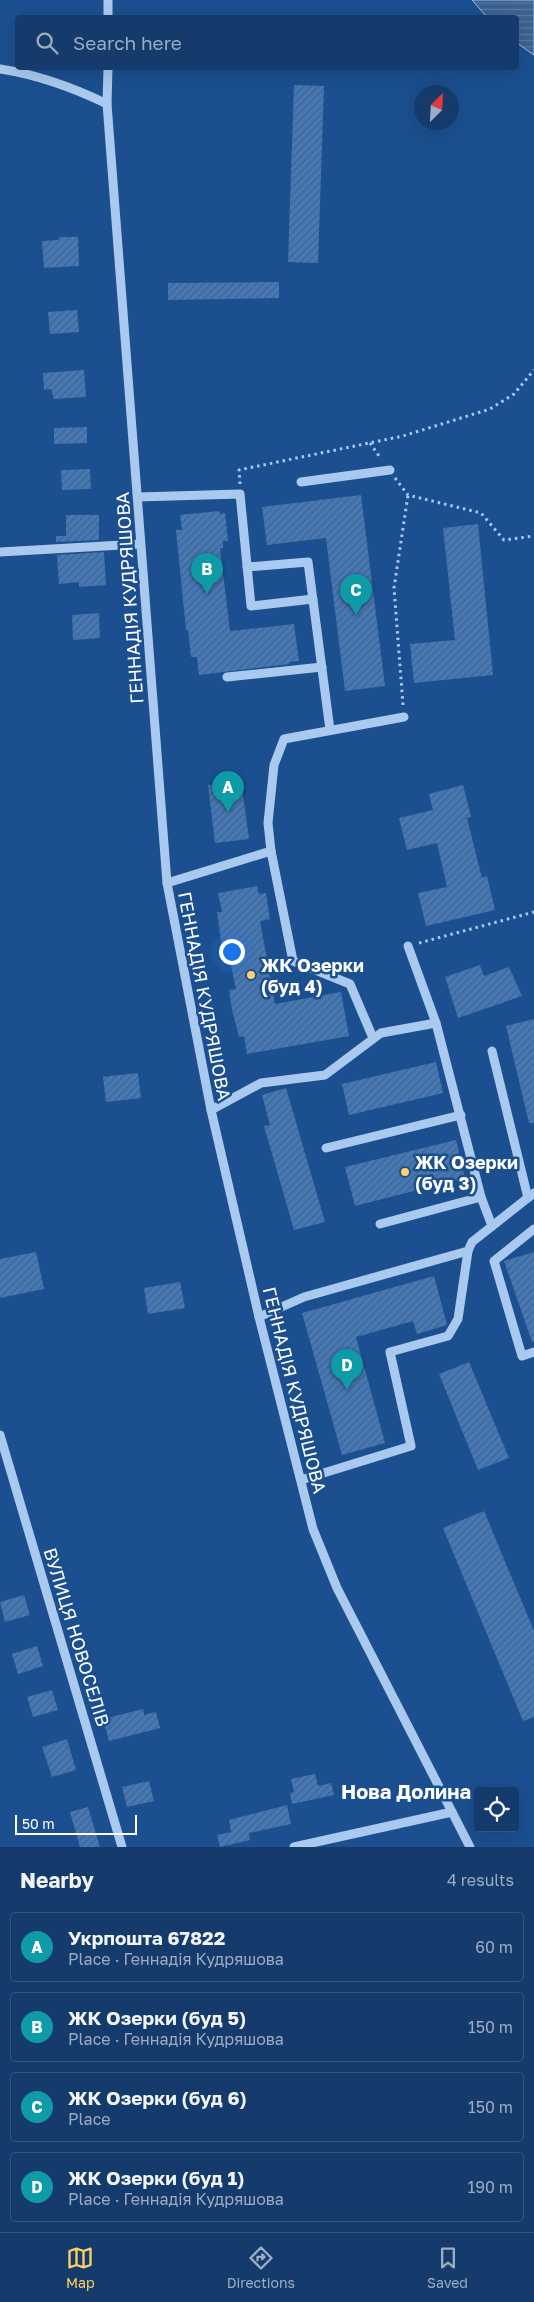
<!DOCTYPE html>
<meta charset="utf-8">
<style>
body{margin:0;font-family:"Golos Text",sans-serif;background:#1d4271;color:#f1f3f6}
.controls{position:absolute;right:15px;bottom:15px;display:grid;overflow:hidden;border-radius:5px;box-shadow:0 5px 20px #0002}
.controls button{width:45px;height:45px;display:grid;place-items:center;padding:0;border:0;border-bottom:1px solid #33557e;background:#143b6b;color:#f1f3f6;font:25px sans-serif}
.compass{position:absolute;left:414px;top:85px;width:45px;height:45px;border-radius:50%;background:#143b6b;box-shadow:0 5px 20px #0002;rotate:24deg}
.scale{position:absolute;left:15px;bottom:12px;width:122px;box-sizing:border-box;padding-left:5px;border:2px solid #fff;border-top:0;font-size:14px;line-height:18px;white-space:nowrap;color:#fff;-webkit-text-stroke:4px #1b4f8f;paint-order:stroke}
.you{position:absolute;left:231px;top:951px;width:18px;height:18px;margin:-12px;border:4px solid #fff;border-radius:50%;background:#1a73e8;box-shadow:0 0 0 8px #1a73e833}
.badge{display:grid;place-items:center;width:32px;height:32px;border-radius:50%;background:#ffd166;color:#fff;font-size:16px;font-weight:700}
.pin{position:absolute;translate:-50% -41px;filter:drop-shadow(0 1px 2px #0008)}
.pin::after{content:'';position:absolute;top:26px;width:18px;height:15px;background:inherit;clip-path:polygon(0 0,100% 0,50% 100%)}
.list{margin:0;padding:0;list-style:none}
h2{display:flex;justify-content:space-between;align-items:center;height:65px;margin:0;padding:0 20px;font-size:21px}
h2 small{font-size:16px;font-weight:400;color:#9dadc1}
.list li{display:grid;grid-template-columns:32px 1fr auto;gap:15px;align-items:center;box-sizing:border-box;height:70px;margin:0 10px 10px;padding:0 10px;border:1px solid #33557e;border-radius:5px}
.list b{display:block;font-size:19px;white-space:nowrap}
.list p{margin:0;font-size:16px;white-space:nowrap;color:#9dadc1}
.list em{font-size:16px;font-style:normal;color:#9dadc1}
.icon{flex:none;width:28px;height:28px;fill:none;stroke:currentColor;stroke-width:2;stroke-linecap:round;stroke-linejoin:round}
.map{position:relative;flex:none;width:534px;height:1847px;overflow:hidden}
.search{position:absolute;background:#143b6b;box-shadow:0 5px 20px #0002;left:15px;right:15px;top:15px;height:55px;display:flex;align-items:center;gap:12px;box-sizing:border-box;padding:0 18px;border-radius:5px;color:#9dadc1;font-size:19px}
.sheet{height:385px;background:#143b6b}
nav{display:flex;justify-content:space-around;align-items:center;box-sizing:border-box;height:70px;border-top:1px solid #33557e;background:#143b6b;font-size:14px;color:#9dadc1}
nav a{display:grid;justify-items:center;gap:2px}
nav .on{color:#ffd166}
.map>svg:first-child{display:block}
.water{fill:url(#water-rules);stroke:#9cc4f0}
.building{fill:url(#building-hatch)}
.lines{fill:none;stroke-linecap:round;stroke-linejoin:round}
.path{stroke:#a9c9ee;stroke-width:3;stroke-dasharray:2.5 4;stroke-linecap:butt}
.minor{stroke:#a9c9ee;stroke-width:9}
.poi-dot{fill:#ffd166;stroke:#1b4f8f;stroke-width:2}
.labels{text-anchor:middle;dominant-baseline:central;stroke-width:5;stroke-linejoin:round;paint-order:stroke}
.street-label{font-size:18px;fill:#fff;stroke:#1b4f8f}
.poi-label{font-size:18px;font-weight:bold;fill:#fff;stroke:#1b4f8f;text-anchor:start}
.quarter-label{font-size:20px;font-weight:bold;fill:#fff;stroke:#1b4f8f}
</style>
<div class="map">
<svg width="534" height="1847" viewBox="0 0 534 1847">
<defs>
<pattern id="water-rules" width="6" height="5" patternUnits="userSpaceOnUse" patternTransform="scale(1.25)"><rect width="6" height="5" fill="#3c6290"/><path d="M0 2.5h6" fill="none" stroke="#597aa1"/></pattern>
<pattern id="building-hatch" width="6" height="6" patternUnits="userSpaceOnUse" patternTransform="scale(1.25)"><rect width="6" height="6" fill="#4478b7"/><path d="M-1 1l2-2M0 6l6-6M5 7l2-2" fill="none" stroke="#486282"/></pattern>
</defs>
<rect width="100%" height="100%" fill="#1b4f8f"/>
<!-- water -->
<polygon class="water" points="472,0 534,0 534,55 517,43 516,18 487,17"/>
<!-- building -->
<g class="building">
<polygon points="294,85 324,86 318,263 288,262"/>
<polygon points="60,237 78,237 79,266 44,268 42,241 58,240"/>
<polygon points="279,282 279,298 168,300 168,283"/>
<polygon points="77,310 79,332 50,334 48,312"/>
<polygon points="84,370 86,397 54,399 51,389 44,390 43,373"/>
<polygon points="87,427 87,443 54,444 54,428"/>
<polygon points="90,469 91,489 62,490 61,470"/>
<polygon points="361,495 385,686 345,691 326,538 267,545 262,507"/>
<polygon points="219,511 220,514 225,513 228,541 223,541 223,548 220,548 230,631 294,624 299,661 289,662 290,664 199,675 197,657 191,657 188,630 186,630 176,530 182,530 180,515"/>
<polygon points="66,515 99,515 99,540 56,542 56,536 66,536"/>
<polygon points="478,524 493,675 414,683 410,644 455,640 443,528"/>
<polygon points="104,552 106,585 79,587 79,582 59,584 57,555"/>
<polygon points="99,613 100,638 73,640 72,615"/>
<polygon points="241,781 249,839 215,843 208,785"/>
<polygon points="463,785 471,817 467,818 482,878 487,876 495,910 426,926 418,893 447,887 437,843 407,850 399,818 433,810 429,794"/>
<polygon points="257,886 259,894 266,893 270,919 260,921 275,1004 341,992 349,1036 247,1054 244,1036 239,1037 232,1010 229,990 236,989 230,961 224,962 217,912 222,912 218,893"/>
<polygon points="480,965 484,976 509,967 522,996 458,1018 445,977"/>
<polygon points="534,1019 534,1123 529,1123 506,1026"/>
<polygon points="436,1062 443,1093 349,1115 342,1084"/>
<polygon points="138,1073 141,1098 106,1102 103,1077"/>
<polygon points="286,1088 325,1222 294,1230 264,1126 270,1125 262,1095"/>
<polygon points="456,1140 465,1178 355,1206 345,1167"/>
<polygon points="36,1252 44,1289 0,1298 0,1259"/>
<polygon points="534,1252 534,1342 532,1342 504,1261"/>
<polygon points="434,1276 447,1325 417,1334 413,1321 356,1337 385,1443 342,1455 302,1313"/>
<polygon points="180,1282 185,1308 148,1314 144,1288"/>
<polygon points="469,1362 509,1458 478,1470 439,1374"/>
<polygon points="484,1511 534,1631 534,1717 523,1721 443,1528"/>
<polygon points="24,1595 30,1615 5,1622 0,1602"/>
<polygon points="37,1646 43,1666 18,1674 12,1654"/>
<polygon points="52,1690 58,1710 33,1717 27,1697"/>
<polygon points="143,1709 144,1715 156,1712 160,1728 109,1741 103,1719"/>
<polygon points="67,1739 76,1770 52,1777 42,1747"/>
<polygon points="315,1774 318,1786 331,1783 334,1795 292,1804 290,1793 294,1792 291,1779"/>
<polygon points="149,1781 154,1801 127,1807 122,1787"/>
<polygon points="287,1805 291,1824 249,1833 250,1840 220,1847 217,1835 231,1832 229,1820"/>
<polygon points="88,1807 100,1847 80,1847 70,1812"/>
</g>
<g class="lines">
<!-- path -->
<g class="path">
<polyline points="370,443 381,459"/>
<polyline points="395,478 408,495 481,513 504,540 534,536"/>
<polyline points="240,484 239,470 403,436 490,409 514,394 534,370"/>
<polyline points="403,705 394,588 408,495"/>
<polyline points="419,943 534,912"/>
</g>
<!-- minor -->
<g class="minor">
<polyline points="108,0 108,18"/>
<polyline points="108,68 107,104 167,883 211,1110 259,1317 313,1529 337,1588 470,1847"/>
<path d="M0,69C39,75 72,87 107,104"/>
<polyline points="301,482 390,470"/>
<polyline points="138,497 240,494 251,606 313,599"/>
<polyline points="0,552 139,544"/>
<polyline points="247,567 308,562 330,730"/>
<polyline points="227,677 322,667"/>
<polyline points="271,851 293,961 350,984 373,1038"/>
<polyline points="167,883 271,851 268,823 274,765 284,739 404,717"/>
<polyline points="408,946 436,1023 481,1197 492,1226"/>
<polyline points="492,1051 528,1198"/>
<polyline points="211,1110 261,1083 325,1075 381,1033 436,1023"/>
<polyline points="326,1148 461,1115"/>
<polyline points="380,1224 481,1197"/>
<polyline points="534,1229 494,1261 522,1356 534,1352"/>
<polyline points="259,1317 304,1297 468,1251 472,1242 534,1193"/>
<polyline points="0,1435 122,1847"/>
<polyline points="301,1480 411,1446 390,1352 448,1336 458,1319 468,1251"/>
<polyline points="294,1847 452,1812"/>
</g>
</g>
<!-- markers -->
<g class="poi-dot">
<circle cx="251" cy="975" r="5"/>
<circle cx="405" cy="1172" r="5"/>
</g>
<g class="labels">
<!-- street labels -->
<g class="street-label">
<text transform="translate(129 598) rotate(-94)">ГЕННАДІЯ КУДРЯШОВА</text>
<text transform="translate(205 996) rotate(79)">ГЕННАДІЯ КУДРЯШОВА</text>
<text transform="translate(295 1390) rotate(76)">ГЕННАДІЯ КУДРЯШОВА</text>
<text transform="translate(77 1637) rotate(73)">ВУЛИЦЯ НОВОСЕЛІВ</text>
</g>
<!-- poi labels -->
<g class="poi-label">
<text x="261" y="965">ЖК Озерки<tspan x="261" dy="21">(буд 4)</tspan></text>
<text x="415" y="1162">ЖК Озерки<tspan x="415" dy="21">(буд 3)</tspan></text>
</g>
<!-- quarter labels -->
<g class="quarter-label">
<text x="406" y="1791">Нова Долина</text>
</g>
</g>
</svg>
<div class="controls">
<button><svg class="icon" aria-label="locate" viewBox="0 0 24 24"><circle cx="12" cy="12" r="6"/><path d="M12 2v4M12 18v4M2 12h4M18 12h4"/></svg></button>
</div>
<svg class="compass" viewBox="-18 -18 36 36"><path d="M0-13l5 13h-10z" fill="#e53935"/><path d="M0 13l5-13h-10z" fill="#9dadc1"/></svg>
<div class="scale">50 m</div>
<div class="you"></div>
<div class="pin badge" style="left:228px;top:812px;background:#0f9aa8">A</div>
<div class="pin badge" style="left:207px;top:594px;background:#0f9aa8">B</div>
<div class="pin badge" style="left:356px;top:615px;background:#0f9aa8">C</div>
<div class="pin badge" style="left:347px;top:1390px;background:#0f9aa8">D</div>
<div class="search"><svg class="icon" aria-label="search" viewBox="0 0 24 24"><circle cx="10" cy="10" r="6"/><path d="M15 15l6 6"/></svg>Search here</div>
</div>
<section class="sheet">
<h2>Nearby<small>4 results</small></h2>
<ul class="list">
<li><span class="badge" style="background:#0f9aa8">A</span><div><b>Укрпошта 67822</b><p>Place · Геннадія Кудряшова</p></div><em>60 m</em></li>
<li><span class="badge" style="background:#0f9aa8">B</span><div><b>ЖК Озерки (буд 5)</b><p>Place · Геннадія Кудряшова</p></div><em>150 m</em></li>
<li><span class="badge" style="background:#0f9aa8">C</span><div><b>ЖК Озерки (буд 6)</b><p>Place</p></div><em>150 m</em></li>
<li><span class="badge" style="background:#0f9aa8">D</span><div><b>ЖК Озерки (буд 1)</b><p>Place · Геннадія Кудряшова</p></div><em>190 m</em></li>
</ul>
</section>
<nav>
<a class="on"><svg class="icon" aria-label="map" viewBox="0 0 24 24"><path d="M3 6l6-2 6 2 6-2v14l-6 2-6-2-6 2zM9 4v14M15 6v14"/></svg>Map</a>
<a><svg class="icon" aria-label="directions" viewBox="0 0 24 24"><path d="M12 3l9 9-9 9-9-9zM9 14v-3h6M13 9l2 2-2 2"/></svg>Directions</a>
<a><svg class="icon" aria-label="saved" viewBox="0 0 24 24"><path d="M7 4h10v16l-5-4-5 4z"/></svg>Saved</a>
</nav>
